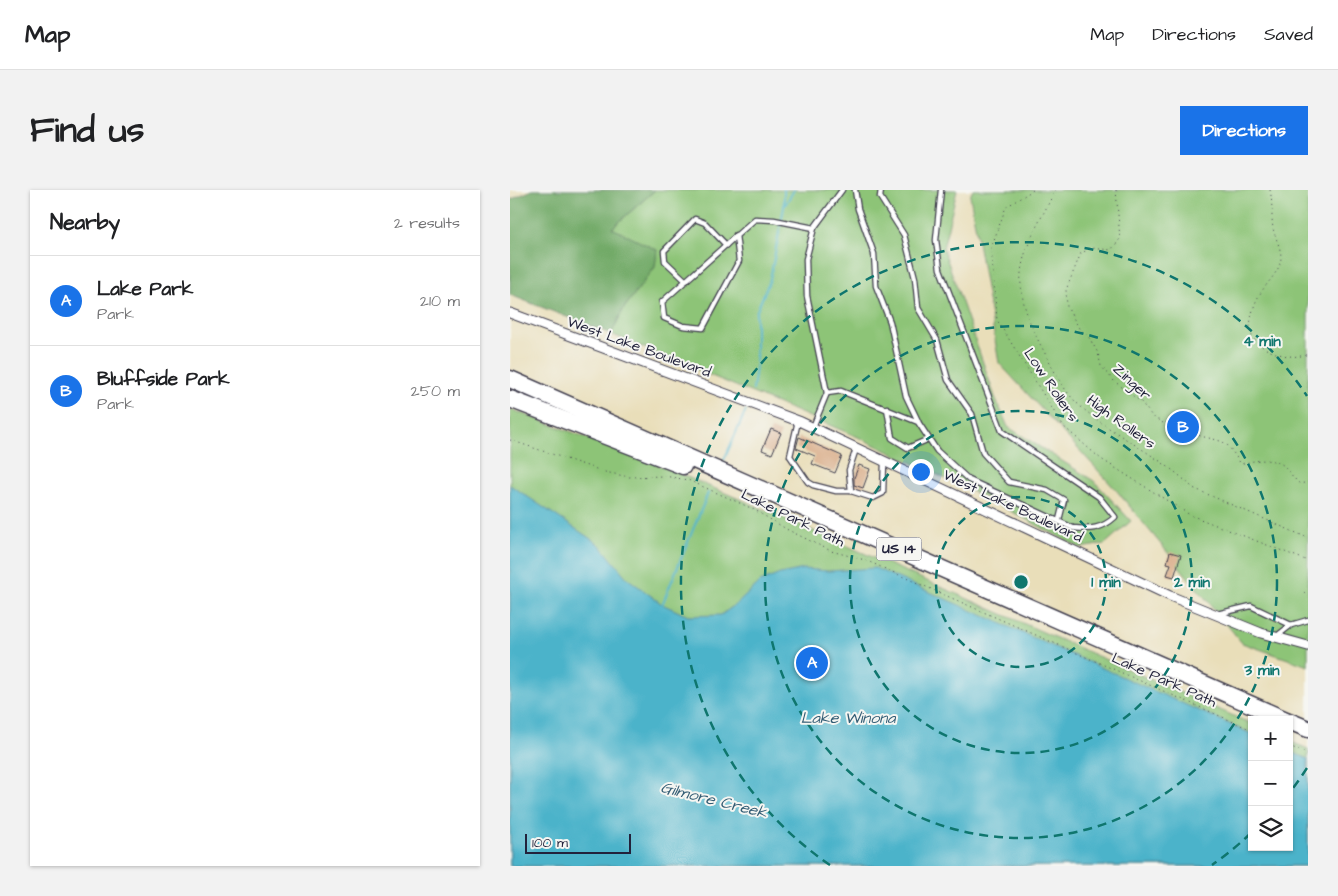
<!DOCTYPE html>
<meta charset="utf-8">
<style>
body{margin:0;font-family:"Architects Daughter",sans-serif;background:#f2f2f2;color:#202124}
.controls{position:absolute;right:15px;bottom:15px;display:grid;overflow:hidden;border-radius:0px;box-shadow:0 1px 4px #0004}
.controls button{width:45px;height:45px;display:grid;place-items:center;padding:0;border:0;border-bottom:1px solid #e0e0e0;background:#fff;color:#202124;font:25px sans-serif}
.scale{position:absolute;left:15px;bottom:12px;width:106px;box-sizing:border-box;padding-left:5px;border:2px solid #22223b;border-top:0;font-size:14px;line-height:18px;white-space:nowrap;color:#22223b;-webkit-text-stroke:4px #f6f6f2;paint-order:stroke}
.you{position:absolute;left:410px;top:281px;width:18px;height:18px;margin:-12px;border:4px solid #fff;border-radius:50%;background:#1a73e8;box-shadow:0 0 0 8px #1a73e833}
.badge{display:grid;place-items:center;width:32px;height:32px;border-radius:50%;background:#1a73e8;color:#fff;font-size:16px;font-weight:700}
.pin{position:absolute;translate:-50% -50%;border:2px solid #fff;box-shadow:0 1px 5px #0006}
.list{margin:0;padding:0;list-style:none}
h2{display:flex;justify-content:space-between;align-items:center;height:65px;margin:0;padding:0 20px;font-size:21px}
h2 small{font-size:16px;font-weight:400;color:#757577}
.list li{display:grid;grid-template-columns:32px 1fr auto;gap:15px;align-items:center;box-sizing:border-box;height:90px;padding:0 20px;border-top:1px solid #e0e0e0}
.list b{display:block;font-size:19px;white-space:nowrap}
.list p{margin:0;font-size:16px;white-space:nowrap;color:#757577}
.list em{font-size:16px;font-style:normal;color:#757577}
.icon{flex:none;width:28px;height:28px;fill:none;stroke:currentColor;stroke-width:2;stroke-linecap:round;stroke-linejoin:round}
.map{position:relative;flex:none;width:798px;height:676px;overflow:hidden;border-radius:0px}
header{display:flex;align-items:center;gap:30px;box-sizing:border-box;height:70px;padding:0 25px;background:#fff;border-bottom:1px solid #e0e0e0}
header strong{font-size:24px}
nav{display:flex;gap:28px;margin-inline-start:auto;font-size:18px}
.intro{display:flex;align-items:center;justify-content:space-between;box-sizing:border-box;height:120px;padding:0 30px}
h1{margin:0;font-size:35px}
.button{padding:12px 22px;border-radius:0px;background:#1a73e8;color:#fff;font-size:18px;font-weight:700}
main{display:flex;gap:30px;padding:0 30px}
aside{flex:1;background:#fff;border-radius:0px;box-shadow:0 1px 4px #0004}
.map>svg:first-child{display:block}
.green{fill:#8dc477;stroke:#587359}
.forest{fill:#72aa68;stroke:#4a6652}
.water{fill:#4bb3ca;stroke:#366a82}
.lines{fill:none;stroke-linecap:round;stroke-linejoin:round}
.stream{stroke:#4bb3ca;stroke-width:2}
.building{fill:#d9ac87}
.lane-casing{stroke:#403e4e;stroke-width:7}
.street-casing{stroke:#403e4e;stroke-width:11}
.highway-casing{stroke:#403e4e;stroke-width:19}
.path{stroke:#403e4e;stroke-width:1;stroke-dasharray:1 4;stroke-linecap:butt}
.lane{stroke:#fff;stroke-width:4.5}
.street{stroke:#fff;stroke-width:9}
.highway{stroke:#fff;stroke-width:16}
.ring{fill:none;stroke:#0f766e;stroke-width:2.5;stroke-dasharray:9 6}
.labels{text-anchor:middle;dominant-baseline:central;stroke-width:4;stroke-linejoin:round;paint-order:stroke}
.shield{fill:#f6f6f2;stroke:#626272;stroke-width:1}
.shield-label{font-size:14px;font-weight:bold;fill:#22223b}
.street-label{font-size:15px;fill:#22223b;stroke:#f6f6f2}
.water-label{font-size:16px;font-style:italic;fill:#325c74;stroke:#f6f6f2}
.centre{fill:#0f766e;stroke:#f6f6f2;stroke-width:2.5}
.ring-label{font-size:15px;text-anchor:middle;font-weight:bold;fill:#0f766e;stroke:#f6f6f2;stroke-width:4;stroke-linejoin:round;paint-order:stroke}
</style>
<header>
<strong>Map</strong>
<nav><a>Map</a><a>Directions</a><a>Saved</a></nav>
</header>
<div class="intro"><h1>Find us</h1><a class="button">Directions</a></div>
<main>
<aside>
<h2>Nearby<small>2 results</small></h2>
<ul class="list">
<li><span class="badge">A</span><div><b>Lake Park</b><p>Park</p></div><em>210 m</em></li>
<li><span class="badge">B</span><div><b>Bluffside Park</b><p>Park</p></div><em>250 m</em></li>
</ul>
</aside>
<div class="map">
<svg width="798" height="676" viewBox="0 0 798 676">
<rect width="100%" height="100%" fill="#f6f6f2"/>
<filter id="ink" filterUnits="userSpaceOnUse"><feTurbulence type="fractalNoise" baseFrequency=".02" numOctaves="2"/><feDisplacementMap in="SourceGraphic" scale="10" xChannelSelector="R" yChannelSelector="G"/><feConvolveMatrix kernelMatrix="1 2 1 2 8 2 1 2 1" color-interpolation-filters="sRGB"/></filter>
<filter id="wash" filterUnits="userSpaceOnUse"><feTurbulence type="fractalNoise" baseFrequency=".0096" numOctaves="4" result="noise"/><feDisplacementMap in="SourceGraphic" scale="20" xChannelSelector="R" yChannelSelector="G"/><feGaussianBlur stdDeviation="1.12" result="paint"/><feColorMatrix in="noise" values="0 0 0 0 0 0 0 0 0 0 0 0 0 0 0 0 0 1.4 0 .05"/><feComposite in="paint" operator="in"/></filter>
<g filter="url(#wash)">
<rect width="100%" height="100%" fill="#e9deb9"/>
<!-- green -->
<g class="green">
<polygon points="145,0 447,0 433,58 485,207 498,237 584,291 621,331 595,354 570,358 476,308 348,247 101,144 114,118 145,77 102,38"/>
<polygon points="463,0 798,0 798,476 732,453 607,301 489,173 460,6"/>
<polygon points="0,219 137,270 265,324 742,534 742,657 779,657 779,551 798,559 798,676 0,676"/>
</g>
<!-- forest -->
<polygon class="forest" points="22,0 145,0 102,38 147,60 145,77 114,118 101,144 0,105 0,10"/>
<!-- water -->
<polygon class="water" points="0,295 90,355 117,388 152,414 178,426 211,425 229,412 250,392 270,384 294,379 318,381 365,378 742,544 742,657 779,657 779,561 798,569 798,676 0,676"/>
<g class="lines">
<!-- stream -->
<g class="stream">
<polyline points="275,15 284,0"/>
<polyline points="243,200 246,176 246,123 260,89 274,17 274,0"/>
<polyline points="214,270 236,220"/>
<polyline points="152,415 198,303"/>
</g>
</g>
<g id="blocks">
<!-- building -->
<g class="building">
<polygon points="261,239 271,243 262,264 252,260"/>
<polygon points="289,247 332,266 325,283 302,274 305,266 286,258"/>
<polygon points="349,275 360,279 353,298 344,295 344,288"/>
<polygon points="660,362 671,365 664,387 657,385 661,374 657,373"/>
</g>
</g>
</g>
<g filter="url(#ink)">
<use href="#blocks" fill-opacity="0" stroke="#403e4e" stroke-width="1"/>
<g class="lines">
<!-- lane casing -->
<g class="lane-casing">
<g id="lane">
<polyline points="345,0 348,19 364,64 366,96 380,132 396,206 408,231"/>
<polyline points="371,0 370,7 394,45 405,88 408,118 427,150 438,190 462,224 473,263 499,292 537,300 554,310 549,330"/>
<polyline points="226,45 229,71 193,138 173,136 154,128 152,112 245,29 264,30 304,38"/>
<polyline points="176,91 155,71 154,61 185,29 195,33 216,55"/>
<path d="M317,203L331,201L408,232L427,261L459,290L563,338C580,340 592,339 605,327L589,307L492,241L430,79L426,50L431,0"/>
<polyline points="377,218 382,248 398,258 419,249"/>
<polyline points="288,231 280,266 298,292 303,295 326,301 341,301 363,308 373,303 374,272"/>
<polyline points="303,237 317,203 297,106 296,69 304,38 332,0"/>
<polyline points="341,301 339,280 346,259"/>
<polyline points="707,424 741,416 781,435"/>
<polyline points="767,446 781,435 798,430"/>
</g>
</g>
<!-- street casing -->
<g class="street-casing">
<polyline id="street" points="0,123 291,232 660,406 751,443 798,456"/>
</g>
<!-- highway casing -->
<g class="highway-casing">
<g id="highway">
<polyline points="0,189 776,530"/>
<polyline points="0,209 173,276"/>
<polyline points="779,531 798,539"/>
</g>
</g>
<!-- path -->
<g class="path">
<polyline points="523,0 496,17 481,58 487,130 553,236 591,269 680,325 798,371"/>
<path d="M545,0C534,25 517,49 512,76C507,101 518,131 529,152C541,174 551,199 570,216C605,247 650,265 683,298L798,348"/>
<path d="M606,0L610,49L601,60L582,58L571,63L556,100L557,117L570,140L577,144L588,163L591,176L604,191L631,212L642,226L653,233L679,231L690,246C720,253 714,250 731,274C744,270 767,266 777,279C781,284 784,289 790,294L798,292"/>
<path d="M760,0C763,13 761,26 763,38C765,48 771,57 771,68C770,82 757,92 750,104C744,113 741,126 740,136C738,159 781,172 798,164"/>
<polyline points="0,250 95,282 119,287 154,286 178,290 243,319 278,340 321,361 355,370 742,540"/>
<polyline points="794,403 798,405"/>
<polyline points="779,556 798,564"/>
</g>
<!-- lane -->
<use href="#lane" class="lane"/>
<!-- street -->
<use href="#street" class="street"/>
<!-- highway -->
<use href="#highway" class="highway"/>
</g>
</g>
<!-- distance rings -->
<g class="ring">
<circle cx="511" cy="392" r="85"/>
<circle cx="511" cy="392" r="171"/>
<circle cx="511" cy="392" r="256"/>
<path d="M797 578A341 341 0 0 1 780 602M741 643A341 341 0 0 1 702 675M320 675A341 341 0 1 1 797 206"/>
</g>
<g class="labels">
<!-- shield labels -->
<rect class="shield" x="366.5" y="347.5" width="45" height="23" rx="4"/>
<g class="shield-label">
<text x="389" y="359">US 14</text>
</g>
<!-- street labels -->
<g class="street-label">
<text transform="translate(129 157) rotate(20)">West Lake Boulevard</text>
<text transform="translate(622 192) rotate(43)">Zinger</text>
<text transform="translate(541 195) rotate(56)">Low Rollers</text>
<text transform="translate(611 232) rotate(36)">High Rollers</text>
<text transform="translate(503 316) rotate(25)">West Lake Boulevard</text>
<text transform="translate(283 328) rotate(26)">Lake Park Path</text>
<text transform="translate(654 490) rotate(24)">Lake Park Path</text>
</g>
<!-- water labels -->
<g class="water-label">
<text x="338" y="528">Lake Winona</text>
<text transform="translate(204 610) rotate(14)">Gilmore Creek</text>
</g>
</g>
<circle cx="511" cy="392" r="8" class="centre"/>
<g class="ring-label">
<text x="752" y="156">4 min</text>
<text x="596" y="397">1 min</text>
<text x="682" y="397">2 min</text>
<text x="752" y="485">3 min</text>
</g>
</svg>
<div class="controls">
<button>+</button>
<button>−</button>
<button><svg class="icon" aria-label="layers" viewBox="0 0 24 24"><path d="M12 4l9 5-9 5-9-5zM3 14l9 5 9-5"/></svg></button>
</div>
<div class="scale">100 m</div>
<div class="you"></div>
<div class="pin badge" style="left:302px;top:473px">A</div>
<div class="pin badge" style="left:673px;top:237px">B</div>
</div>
</main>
